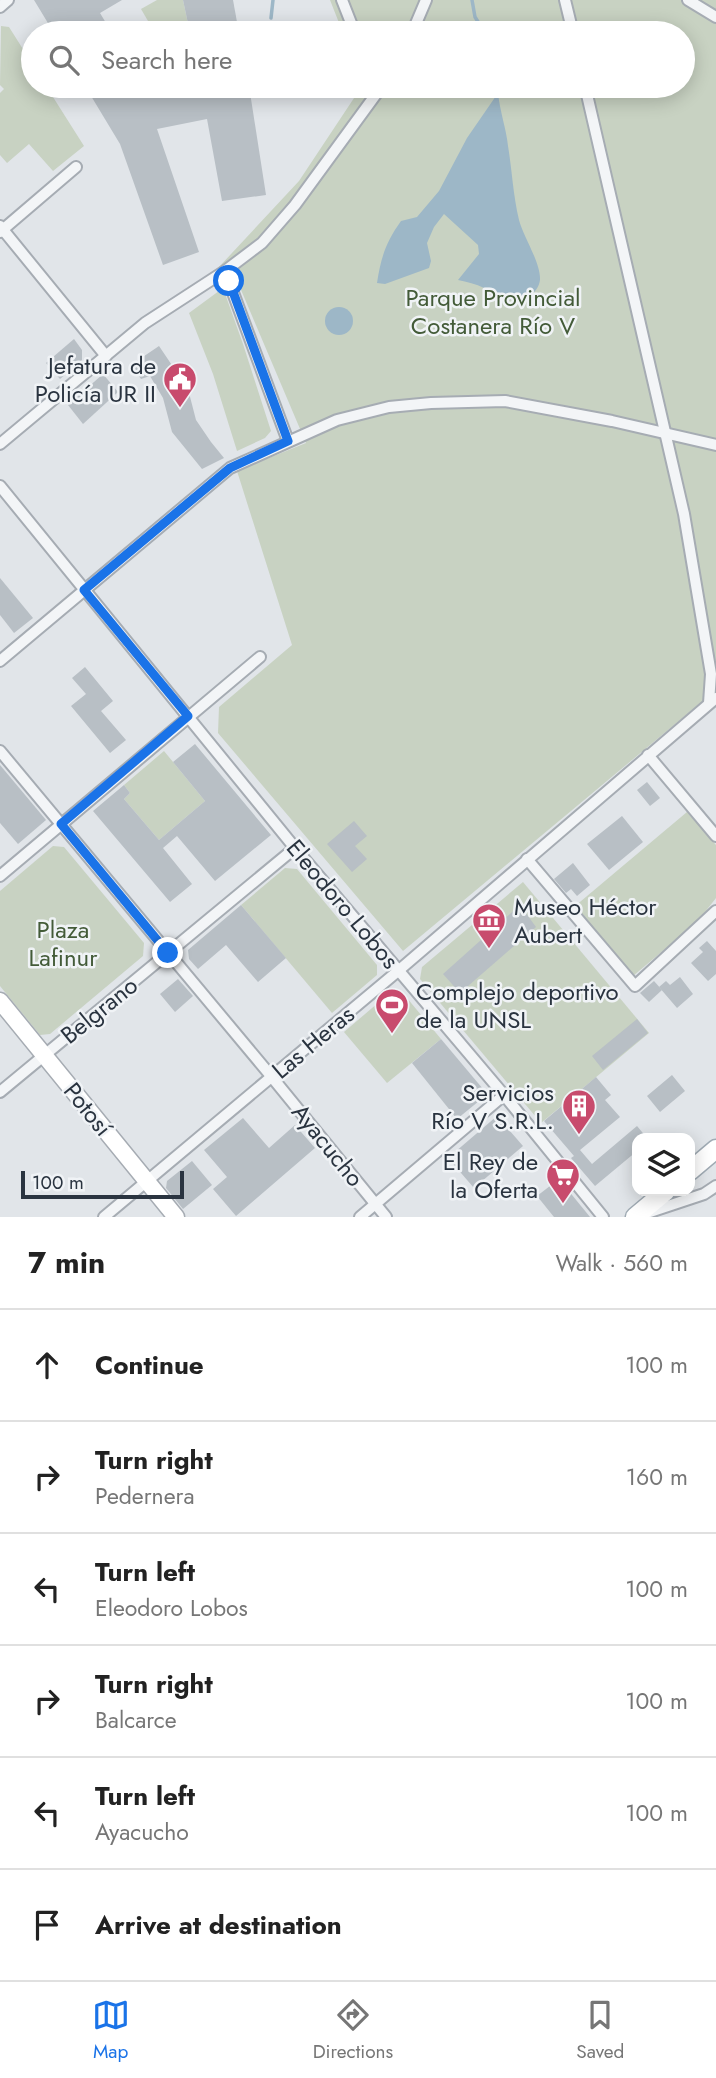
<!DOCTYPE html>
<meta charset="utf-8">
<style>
body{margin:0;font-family:Jost,sans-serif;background:#f6f6f6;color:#222}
.controls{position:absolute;right:21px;bottom:21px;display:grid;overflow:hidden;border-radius:14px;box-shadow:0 4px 18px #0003}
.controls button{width:63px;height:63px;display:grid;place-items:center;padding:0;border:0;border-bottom:2px solid #e0e0e0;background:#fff;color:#222;font:35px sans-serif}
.scale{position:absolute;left:21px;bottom:18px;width:163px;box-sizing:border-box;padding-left:7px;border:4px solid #2a3440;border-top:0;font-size:19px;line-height:24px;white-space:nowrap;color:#2a3440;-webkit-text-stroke:5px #f0f3f6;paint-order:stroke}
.stop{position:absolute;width:21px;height:21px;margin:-16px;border:5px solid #1a73e8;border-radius:50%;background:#fff}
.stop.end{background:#1a73e8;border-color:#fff;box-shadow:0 2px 7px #0008}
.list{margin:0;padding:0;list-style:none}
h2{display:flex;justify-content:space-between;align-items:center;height:91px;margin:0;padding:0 28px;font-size:30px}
h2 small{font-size:23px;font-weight:400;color:#767676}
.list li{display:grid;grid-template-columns:46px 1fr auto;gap:21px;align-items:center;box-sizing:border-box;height:112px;padding:0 28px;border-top:2px solid #e0e0e0}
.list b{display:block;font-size:26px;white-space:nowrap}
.list p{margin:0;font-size:23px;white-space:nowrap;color:#767676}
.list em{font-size:23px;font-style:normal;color:#767676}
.icon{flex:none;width:38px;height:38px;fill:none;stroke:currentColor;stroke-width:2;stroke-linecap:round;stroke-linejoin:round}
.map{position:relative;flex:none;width:716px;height:1217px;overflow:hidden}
.search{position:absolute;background:#fff;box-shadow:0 4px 18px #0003;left:21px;right:21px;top:21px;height:77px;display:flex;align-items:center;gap:18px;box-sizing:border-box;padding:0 24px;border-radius:38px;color:#767676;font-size:26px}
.sheet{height:763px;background:#fff}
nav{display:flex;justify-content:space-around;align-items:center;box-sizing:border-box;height:98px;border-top:2px solid #e0e0e0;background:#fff;font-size:19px;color:#767676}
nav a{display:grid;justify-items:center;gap:4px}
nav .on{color:#1a73e8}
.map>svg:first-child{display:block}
.green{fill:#c8d2c2}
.water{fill:#9db7c7}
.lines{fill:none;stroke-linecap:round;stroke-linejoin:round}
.stream{stroke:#9db7c7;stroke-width:3.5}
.building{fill:#b8bfc5}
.street-casing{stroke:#a6acb3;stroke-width:14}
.secondary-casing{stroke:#a6acb3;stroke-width:19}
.primary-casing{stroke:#a0abb4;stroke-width:21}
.street{stroke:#f3f5f7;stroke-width:10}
.secondary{stroke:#fff;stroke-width:16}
.primary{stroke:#fff;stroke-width:18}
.route{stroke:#1a73e8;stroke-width:9}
.labels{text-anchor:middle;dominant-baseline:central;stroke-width:5;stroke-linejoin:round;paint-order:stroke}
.park-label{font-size:24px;fill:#435b38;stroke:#f0f3f6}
.poi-label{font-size:24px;fill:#2a3440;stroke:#f0f3f6;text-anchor:end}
.street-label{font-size:24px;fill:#2a3440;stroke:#f0f3f6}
</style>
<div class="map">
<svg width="716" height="1217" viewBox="0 0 716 1217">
<rect width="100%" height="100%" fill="#e1e5e9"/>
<!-- green -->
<g class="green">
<polygon points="157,0 183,0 190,33 155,33 141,9"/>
<polygon points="330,0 716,0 716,690 403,951 218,733 219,707 292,645 237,471 306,443 236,278 220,286 218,268 299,181 358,92 360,86 683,86 683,33 343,33"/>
<polygon points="1,26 9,27 33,65 33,86 46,86 84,146 53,171 29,144 7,163 0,155 0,93 4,89 0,85"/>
<polygon points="223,288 243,344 271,431 265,438 237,451 213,374 189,313"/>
<polygon points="164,751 205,801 159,840 124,799 130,793 124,785"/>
<polygon points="687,812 716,845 716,898 697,922 633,976 574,907"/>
<polygon points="53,846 64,847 144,943 143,956 50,1034 40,1035 0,986 0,891"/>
<polygon points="285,868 297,869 377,965 377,975 332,1013 241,905"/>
<polygon points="523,882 649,1033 541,1123 420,979 422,967"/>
<polygon points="392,991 402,992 441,1039 387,1083 344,1032"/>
</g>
<!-- water -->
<g class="water">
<path d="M498,93C500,112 506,128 508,146C512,170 513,195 519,220C523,236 541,263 540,280C539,287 535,293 528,296C510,305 499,296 484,288C476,284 467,282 458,280L479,254L478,245L444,214L434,227L427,243L431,261L429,268L385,284L377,283C381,257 386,242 401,221L417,217L439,191L467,138Z"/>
<circle cx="339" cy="321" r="14"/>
</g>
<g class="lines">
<!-- stream -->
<g class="stream">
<polyline points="472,0 475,17 485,33"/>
<polyline points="271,18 273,0"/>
<polyline points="498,93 499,86"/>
</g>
</g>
<!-- building -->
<g class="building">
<polygon points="34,0 122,0 100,13 112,33 54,33"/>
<polygon points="183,0 233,0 239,33 190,33"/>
<polygon points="85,86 134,86 137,91 166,86 249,86 266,195 222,201 207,119 157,129 199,252 163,265 120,144"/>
<polygon points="74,339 82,350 82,360 60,379 46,363"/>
<polygon points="159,346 188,389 196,420 211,442 224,458 202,469 172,432 163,398 150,376 141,379 131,365"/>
<polygon points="103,374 118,392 83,424 68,405"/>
<polygon points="0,578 33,618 14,633 0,615"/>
<polygon points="85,667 113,701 101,711 126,740 110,753 71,706 86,694 72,678"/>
<polygon points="195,744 271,835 215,881 177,836 163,848 192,884 170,902 93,811 124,785 130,793 124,799 159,840 205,801 173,762"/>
<polygon points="0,765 46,820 18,844 0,823"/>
<polygon points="647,782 660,798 650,806 637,790"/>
<polygon points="622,816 643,842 609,870 587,844"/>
<polygon points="354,821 367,836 355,846 367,859 352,872 327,844"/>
<polygon points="573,863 590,885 577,896 571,889 566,893 554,879"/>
<polygon points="241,905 286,958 258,982 226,945 198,969 189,959 188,950"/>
<polygon points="520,905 536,927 460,993 443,974"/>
<polygon points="707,941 716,951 716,974 708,981 691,963 703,952 699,948"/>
<polygon points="680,977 693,994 677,1008 659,987 666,981 670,985"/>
<polygon points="178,979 193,996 175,1012 160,994"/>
<polygon points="654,981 662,990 649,1002 640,993"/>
<polygon points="637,1019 648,1033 603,1070 592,1056"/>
<polygon points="441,1039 483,1089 479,1101 457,1119 412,1063"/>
<polygon points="672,1075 685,1091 660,1112 647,1096"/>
<polygon points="596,1077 611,1095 605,1100 620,1117 580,1150 592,1164 637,1126 647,1138 637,1138 637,1151 595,1186 571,1158 574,1156 544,1121"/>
<polygon points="497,1116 523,1146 474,1188 448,1158"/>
<polygon points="243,1118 269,1148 295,1125 315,1148 236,1216 213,1189 227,1177 204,1150"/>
<polygon points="192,1161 212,1185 183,1209 166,1188 167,1181"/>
<polygon points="559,1179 590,1217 554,1217 537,1196"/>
</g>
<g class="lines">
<!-- street casing -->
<g class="street-casing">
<g id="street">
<polyline points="342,0 355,33"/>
<polyline points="565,0 573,33"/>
<polyline points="688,0 716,17"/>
<polyline points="0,7 8,0"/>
<polyline points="412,33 426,0"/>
<polyline points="585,86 684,514 711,674 709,703"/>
<polyline points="0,226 106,356"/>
<polyline points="0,232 76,167"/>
<polyline points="225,271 288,441"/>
<polyline points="0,444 145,323 225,271 262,243 295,205 382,86"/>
<polyline points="0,486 295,848 504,1095 603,1217"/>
<polyline points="0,661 230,468 337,420 389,407 431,403 505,401 612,421 716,445"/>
<polyline points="0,751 271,1076 386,1217"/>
<polyline points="648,755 716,836"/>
<polyline points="527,859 635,986 716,911"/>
<polyline points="0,876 260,657"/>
<polyline points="0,1092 295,848"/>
<polyline points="647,1213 704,1194 716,1186"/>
<polyline points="104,1217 398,971 716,698"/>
<polyline points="360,1217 504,1095"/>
</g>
</g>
<!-- secondary casing -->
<g class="secondary-casing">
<polyline id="secondary" points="0,1001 176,1217"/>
</g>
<!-- primary casing -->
<g class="primary-casing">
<g id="primary">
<polyline points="690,1171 716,1149"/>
<polyline points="635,1217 666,1191"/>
</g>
</g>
<!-- street -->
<use href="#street" class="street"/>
<!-- secondary -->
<use href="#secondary" class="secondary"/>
<!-- primary -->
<use href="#primary" class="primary"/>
</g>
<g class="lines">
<!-- route -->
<polyline class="route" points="168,953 61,824 188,716 84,590 230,468 288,441 229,281"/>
</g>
<!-- icons -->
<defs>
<g id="civic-pin" transform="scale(1.75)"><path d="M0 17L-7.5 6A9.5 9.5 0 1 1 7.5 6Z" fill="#c84b6d" stroke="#f0f3f6"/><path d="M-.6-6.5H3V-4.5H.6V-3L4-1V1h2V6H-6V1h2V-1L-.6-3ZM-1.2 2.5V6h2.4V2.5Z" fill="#fff"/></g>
<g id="museum-pin" transform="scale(1.75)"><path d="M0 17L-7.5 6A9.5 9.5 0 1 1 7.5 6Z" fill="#c84b6d" stroke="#f0f3f6"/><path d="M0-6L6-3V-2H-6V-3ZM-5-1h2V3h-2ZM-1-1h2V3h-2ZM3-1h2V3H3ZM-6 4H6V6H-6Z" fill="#fff"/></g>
<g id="stadium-pin" transform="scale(1.75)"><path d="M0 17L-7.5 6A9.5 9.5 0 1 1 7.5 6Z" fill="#c84b6d" stroke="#f0f3f6"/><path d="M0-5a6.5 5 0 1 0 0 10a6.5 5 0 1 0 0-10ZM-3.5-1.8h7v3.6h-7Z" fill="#fff"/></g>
<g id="building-pin" transform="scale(1.75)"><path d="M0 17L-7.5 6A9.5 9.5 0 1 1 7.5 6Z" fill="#c84b6d" stroke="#f0f3f6"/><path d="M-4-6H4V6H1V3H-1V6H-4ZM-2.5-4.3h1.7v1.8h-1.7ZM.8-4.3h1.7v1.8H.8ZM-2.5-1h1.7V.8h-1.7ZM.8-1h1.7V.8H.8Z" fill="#fff"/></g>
<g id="supermarket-pin" transform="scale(1.75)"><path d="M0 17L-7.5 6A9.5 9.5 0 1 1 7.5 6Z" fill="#c84b6d" stroke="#f0f3f6"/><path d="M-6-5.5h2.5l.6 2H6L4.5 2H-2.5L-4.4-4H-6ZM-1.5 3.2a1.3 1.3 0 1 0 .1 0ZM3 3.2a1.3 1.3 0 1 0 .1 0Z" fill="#fff"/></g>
</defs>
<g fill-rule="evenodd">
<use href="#civic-pin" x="180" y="379"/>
<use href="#museum-pin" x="489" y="920"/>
<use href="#stadium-pin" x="392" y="1005"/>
<use href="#building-pin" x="579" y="1106"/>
<use href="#supermarket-pin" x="563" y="1175"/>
</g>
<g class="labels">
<!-- park labels -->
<g class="park-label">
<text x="493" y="297">Parque Provincial<tspan x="493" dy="28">Costanera Río V</tspan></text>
<text x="63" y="929">Plaza<tspan x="63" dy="28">Lafinur</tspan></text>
</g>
<!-- poi labels -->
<g class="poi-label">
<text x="156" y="365">Jefatura de<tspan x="156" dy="28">Policía UR II</tspan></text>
<text x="514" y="906" text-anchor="start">Museo Héctor<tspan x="514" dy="28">Aubert</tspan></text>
<text x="416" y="991" text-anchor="start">Complejo deportivo<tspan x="416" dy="28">de la UNSL</tspan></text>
<text x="554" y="1092">Servicios<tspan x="554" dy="28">Río V S.R.L.</tspan></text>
<text x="538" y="1161">El Rey de<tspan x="538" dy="28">la Oferta</tspan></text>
</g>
<!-- street labels -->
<g class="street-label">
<text transform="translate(343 904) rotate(50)">Eleodoro Lobos</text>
<text transform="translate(99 1010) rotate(-39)">Belgrano</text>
<text transform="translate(313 1042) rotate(-40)">Las Heras</text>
<text transform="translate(88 1109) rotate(51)">Potosí</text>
<text transform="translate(328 1145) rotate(51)">Ayacucho</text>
</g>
</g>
</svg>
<div class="controls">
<button><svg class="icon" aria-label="layers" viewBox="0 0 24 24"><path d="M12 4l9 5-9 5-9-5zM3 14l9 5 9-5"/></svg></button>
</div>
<div class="scale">100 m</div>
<div class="stop" style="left:229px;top:281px"></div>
<div class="stop end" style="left:168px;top:953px"></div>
<div class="search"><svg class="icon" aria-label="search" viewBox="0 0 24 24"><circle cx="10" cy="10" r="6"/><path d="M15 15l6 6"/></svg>Search here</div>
</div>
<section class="sheet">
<h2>7 min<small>Walk · 560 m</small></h2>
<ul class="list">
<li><svg class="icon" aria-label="ahead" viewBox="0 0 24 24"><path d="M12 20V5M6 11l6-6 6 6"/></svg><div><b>Continue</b></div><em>100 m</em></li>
<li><svg class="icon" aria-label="right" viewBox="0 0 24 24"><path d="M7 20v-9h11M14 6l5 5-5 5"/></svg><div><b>Turn right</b><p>Pedernera</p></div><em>160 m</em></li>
<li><svg class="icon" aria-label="left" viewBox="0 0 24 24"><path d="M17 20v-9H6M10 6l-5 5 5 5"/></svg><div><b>Turn left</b><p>Eleodoro Lobos</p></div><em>100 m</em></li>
<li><svg class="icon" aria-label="right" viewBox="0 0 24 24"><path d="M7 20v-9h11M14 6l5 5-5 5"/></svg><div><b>Turn right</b><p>Balcarce</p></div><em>100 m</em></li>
<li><svg class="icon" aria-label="left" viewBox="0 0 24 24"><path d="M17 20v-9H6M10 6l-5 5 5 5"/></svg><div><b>Turn left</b><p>Ayacucho</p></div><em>100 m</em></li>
<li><svg class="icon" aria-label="arrive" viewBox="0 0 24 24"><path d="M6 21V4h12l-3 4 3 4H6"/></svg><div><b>Arrive at destination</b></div></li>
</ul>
</section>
<nav>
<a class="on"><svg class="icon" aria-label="map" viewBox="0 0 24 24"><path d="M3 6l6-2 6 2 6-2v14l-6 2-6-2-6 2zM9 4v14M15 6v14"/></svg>Map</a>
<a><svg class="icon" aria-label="directions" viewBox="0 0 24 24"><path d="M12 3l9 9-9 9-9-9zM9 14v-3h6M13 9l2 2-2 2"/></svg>Directions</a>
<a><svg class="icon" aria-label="saved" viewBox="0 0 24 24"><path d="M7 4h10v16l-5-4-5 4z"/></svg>Saved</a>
</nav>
